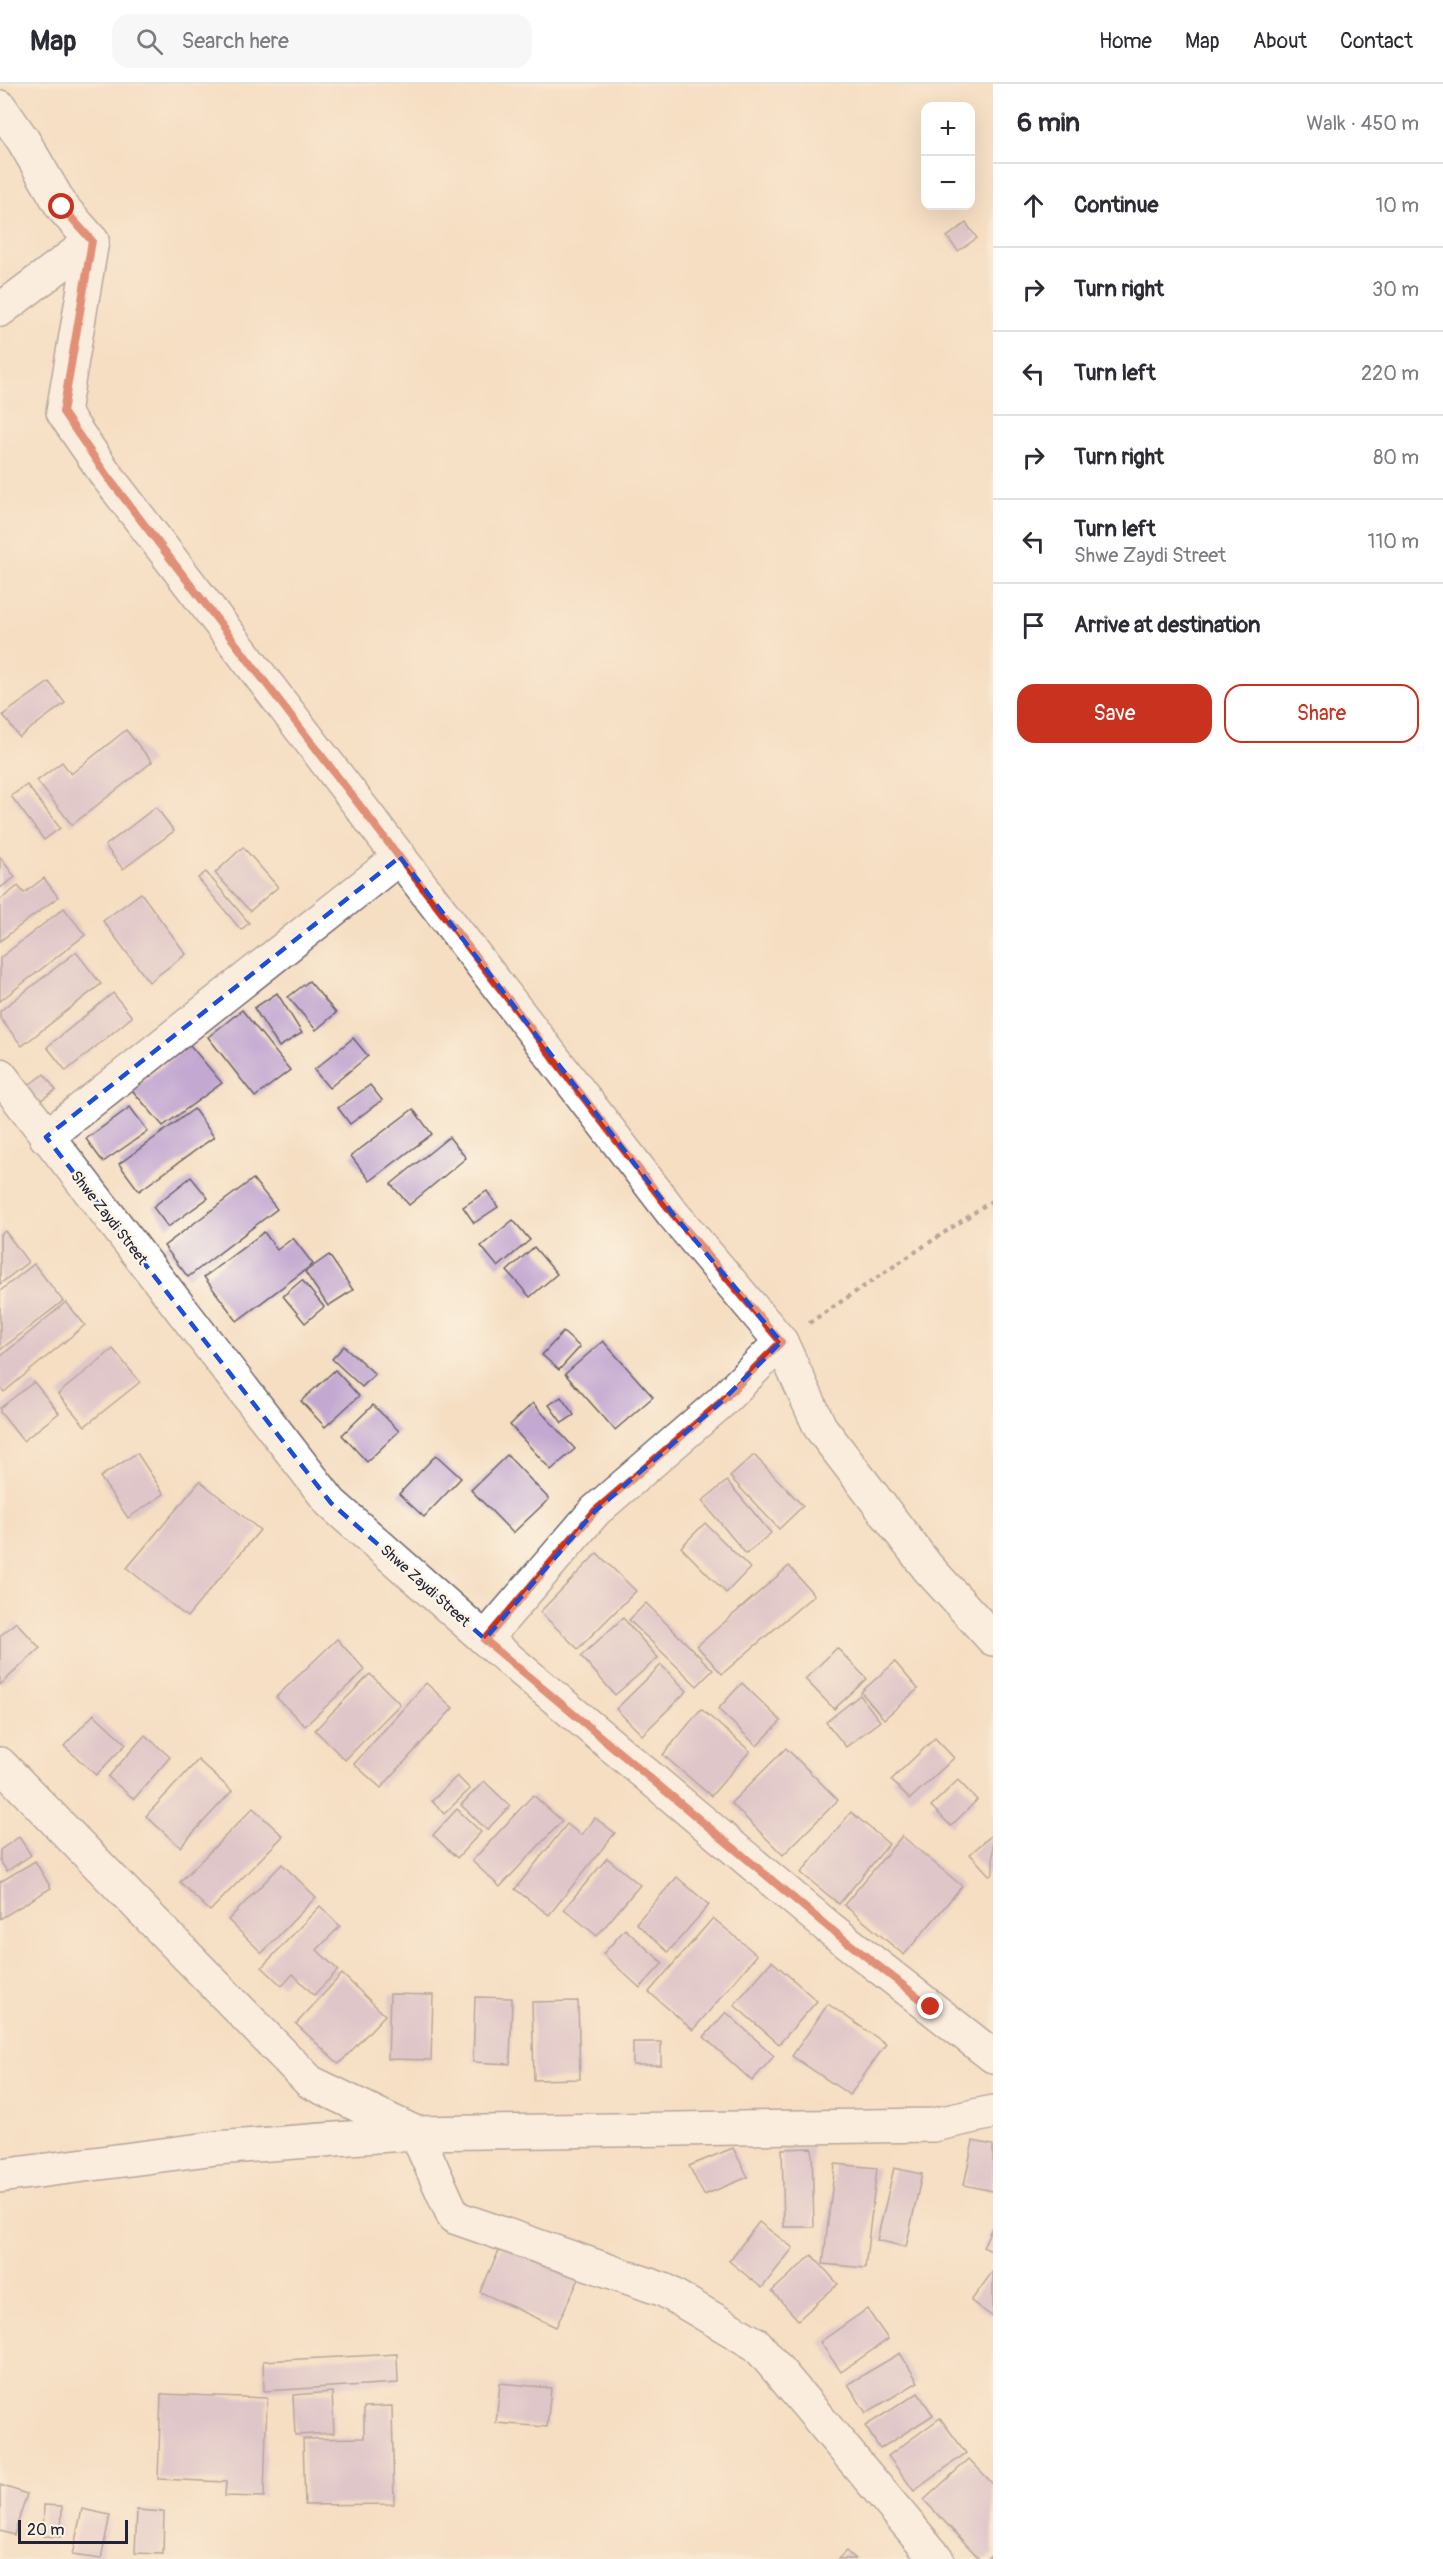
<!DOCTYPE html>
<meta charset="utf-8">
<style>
body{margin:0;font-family:Pangolin,sans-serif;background:#f7f7f7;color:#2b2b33}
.controls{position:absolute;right:18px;top:18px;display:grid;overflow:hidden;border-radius:12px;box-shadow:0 6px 24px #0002}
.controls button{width:54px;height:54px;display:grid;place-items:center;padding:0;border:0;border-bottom:2px solid #e1e1e2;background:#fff;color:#2b2b33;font:30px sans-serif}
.scale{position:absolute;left:18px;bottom:15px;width:110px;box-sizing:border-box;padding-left:6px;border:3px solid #22223b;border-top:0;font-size:16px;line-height:21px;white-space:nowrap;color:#22223b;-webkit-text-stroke:4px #fcf5e5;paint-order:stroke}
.stop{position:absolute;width:18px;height:18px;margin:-14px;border:4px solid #c8321e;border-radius:50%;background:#fff}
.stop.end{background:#c8321e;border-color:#fff;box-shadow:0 2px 6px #0008}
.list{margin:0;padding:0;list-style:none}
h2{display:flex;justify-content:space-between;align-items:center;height:78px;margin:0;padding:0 24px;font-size:26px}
h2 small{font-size:20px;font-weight:400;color:#7c7c81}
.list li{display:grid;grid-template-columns:39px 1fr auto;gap:18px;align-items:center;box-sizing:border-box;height:84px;padding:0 24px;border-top:2px solid #e1e1e2}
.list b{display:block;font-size:22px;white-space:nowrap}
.list p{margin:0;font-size:20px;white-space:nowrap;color:#7c7c81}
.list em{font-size:20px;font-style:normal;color:#7c7c81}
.actions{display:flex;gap:12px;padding:18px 24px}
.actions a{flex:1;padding:14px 0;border:2px solid #c8321e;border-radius:18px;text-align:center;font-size:21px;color:#c8321e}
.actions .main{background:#c8321e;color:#fff}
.icon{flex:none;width:33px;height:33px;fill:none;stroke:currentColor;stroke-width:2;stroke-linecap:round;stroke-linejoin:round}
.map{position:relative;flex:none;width:993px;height:2475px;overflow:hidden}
header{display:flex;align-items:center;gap:36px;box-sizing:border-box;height:84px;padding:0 30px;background:#fff;border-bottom:2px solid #e1e1e2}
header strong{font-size:28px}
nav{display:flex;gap:33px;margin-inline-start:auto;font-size:21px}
.search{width:420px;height:54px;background:#f7f7f7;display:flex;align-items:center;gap:15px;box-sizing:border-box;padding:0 21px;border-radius:18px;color:#7c7c81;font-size:22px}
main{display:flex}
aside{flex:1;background:#fff}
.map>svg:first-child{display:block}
.building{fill:#c3a8d1}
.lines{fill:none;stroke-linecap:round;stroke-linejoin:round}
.minor-casing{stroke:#6c646a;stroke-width:36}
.path{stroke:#6c646a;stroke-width:4;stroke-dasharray:4.5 4.5;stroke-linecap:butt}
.minor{stroke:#fff;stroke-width:33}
.route{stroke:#c8321e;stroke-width:8}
.marked{fill:none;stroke:#1d4ed8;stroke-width:4.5;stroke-dasharray:12 8;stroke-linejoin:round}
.labels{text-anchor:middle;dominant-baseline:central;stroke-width:5;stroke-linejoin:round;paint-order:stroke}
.street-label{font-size:15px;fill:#22223b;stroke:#fcf5e5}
</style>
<header>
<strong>Map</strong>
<div class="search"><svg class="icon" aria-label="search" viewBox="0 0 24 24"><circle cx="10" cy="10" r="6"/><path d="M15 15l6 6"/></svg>Search here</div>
<nav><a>Home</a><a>Map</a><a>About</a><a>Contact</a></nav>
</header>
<main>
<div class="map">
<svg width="993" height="2475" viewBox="0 0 993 2475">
<rect width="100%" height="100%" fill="#fcf5e5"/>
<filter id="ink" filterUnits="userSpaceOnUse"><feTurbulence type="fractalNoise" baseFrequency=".0167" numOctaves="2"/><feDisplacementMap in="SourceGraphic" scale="12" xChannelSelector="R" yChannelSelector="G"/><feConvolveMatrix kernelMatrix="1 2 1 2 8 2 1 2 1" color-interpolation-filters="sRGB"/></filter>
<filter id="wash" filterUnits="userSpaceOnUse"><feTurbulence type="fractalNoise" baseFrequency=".008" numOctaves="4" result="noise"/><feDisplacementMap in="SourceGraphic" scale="24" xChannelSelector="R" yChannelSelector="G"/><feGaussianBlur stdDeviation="1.35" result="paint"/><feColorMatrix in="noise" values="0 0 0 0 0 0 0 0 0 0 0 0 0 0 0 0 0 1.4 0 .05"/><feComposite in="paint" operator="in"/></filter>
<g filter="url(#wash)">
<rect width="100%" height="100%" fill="#f5dec2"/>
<g id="blocks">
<!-- building -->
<g class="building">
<polygon points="966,139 977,154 958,167 947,153"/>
<polygon points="49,598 65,619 19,653 3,631"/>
<polygon points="126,646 152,678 72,741 37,697 62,678 71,690"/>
<polygon points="27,701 60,744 44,756 11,712"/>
<polygon points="156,723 174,747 123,785 105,762"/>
<polygon points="243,763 278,803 250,827 215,789"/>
<polygon points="0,773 15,793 0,804"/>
<polygon points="206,788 249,839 241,846 198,794"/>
<polygon points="44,794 58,813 0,857 0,816 18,802 24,809"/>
<polygon points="141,809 186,870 149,898 103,837"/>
<polygon points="64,824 85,851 0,917 0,874"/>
<polygon points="76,868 101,900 22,962 0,934 0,927"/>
<polygon points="309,897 336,929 316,946 288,913"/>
<polygon points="113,909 132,933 66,987 47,963"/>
<polygon points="277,909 302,949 279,963 254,924"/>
<polygon points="242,926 290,986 255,1013 208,953"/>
<polygon points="353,954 368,972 329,1004 314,986"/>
<polygon points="190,961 222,999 163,1042 132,1006"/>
<polygon points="44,990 56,1006 33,1021 22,1006"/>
<polygon points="370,1001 382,1016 350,1040 338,1024"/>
<polygon points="130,1023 148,1047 103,1078 86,1055"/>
<polygon points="194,1025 214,1053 139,1107 119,1080"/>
<polygon points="413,1025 432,1050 370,1097 351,1072"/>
<polygon points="449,1053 466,1074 409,1121 391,1100"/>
<polygon points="191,1093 208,1114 168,1143 153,1123"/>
<polygon points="253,1095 277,1125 188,1193 164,1162"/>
<polygon points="487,1107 498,1123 474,1139 463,1123"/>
<polygon points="513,1136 530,1156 498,1183 481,1162"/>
<polygon points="5,1147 28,1178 0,1200 0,1151"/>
<polygon points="264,1148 277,1166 293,1154 313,1180 237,1237 204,1193"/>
<polygon points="534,1163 557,1190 530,1213 507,1187"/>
<polygon points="329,1171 353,1206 328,1222 305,1188"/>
<polygon points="34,1180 63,1217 0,1266 0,1207"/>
<polygon points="302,1196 324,1223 305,1239 283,1212"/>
<polygon points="66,1218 85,1241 4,1308 0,1303 0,1273"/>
<polygon points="563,1248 580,1263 559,1286 542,1271"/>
<polygon points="603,1257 653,1313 615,1346 565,1290"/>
<polygon points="344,1262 375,1290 362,1303 332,1275"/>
<polygon points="113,1265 140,1298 85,1342 58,1310"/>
<polygon points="335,1286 359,1312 325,1343 301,1317"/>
<polygon points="34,1298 59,1329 23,1357 0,1328 0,1324"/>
<polygon points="561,1313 574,1331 562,1339 549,1321"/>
<polygon points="533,1319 575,1365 551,1386 510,1341"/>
<polygon points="373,1321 399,1347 367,1378 342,1351"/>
<polygon points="137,1369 164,1410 128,1434 100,1393"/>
<polygon points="436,1371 461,1394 424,1433 399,1410"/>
<polygon points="507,1371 549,1415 513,1449 471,1406"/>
<polygon points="754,1371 803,1422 779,1445 730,1393"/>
<polygon points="200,1397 260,1446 187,1533 127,1484"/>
<polygon points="727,1397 771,1449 746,1470 702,1417"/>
<polygon points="705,1439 750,1484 726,1509 681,1463"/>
<polygon points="597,1469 636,1507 578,1565 540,1528"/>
<polygon points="789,1482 814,1511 722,1590 697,1562"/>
<polygon points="646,1519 713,1586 697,1602 629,1536"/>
<polygon points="623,1534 658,1574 615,1611 581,1572"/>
<polygon points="16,1538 40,1564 0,1601 0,1552"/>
<polygon points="337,1555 365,1586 305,1642 276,1613"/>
<polygon points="837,1564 867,1595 834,1625 805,1595"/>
<polygon points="895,1578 918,1605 884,1635 861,1608"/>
<polygon points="661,1581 687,1607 642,1651 616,1625"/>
<polygon points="370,1590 400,1620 345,1676 315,1646"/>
<polygon points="426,1599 453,1624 381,1704 354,1680"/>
<polygon points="742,1599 781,1637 757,1662 718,1625"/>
<polygon points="860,1611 880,1637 846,1663 826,1638"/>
<polygon points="701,1625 750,1667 711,1712 663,1671"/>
<polygon points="94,1630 126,1660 96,1691 64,1662"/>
<polygon points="145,1651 170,1673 134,1715 108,1693"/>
<polygon points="935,1654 954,1674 910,1715 891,1696"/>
<polygon points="786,1664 838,1716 783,1771 731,1719"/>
<polygon points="198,1676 232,1707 180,1763 146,1732"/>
<polygon points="457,1692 470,1705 444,1730 432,1717"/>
<polygon points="958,1696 977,1716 951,1742 931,1722"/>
<polygon points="484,1697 510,1722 487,1746 461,1721"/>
<polygon points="533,1711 562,1737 500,1803 472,1777"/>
<polygon points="253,1724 283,1752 210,1827 180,1798"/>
<polygon points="457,1725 481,1748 457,1774 433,1751"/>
<polygon points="851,1728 889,1760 839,1820 801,1789"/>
<polygon points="595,1734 615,1749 549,1831 515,1805 567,1740 581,1751"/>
<polygon points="993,1750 993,1789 990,1792 970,1770"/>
<polygon points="902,1752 962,1802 904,1871 844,1821"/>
<polygon points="19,1753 31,1771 7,1787 0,1777 0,1766"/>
<polygon points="607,1774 640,1801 597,1852 564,1825"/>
<polygon points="35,1777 51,1804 0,1835 0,1798"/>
<polygon points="282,1780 316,1813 262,1869 228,1836"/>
<polygon points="677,1793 709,1821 668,1868 636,1839"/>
<polygon points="320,1822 340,1842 317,1866 338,1886 314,1911 293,1890 282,1902 262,1883"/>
<polygon points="713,1834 757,1871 693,1946 649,1908"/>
<polygon points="625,1845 663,1879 640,1904 603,1870"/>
<polygon points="772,1877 817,1917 779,1960 734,1921"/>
<polygon points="342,1890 385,1931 339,1980 296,1940"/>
<polygon points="390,1910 433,1911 431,1976 388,1975"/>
<polygon points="475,1913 512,1914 510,1980 473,1978"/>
<polygon points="578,1917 580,1995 534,1996 532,1918"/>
<polygon points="828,1920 886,1960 850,2011 792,1972"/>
<polygon points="726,1928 774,1972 752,1997 704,1953"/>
<rect x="633" y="1958" width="28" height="23"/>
<polygon points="973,2057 993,2061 993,2107 964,2101"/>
<polygon points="733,2064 748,2093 704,2111 689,2082"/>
<polygon points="812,2064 814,2143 784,2143 782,2065"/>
<polygon points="835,2080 877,2084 865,2184 823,2180"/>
<polygon points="894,2084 922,2090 906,2163 877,2156"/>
<polygon points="759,2138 793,2164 762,2204 729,2177"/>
<polygon points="993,2141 993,2168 983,2163"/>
<polygon points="503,2158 580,2193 556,2243 480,2208"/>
<polygon points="812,2171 838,2200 798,2236 772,2207"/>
<polygon points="993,2187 993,2233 971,2217"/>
<polygon points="867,2225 888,2255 841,2288 820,2258"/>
<polygon points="900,2269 918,2298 866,2329 848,2300"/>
<polygon points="397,2270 398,2299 264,2307 263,2277"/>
<polygon points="500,2299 551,2304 547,2343 496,2339"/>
<polygon points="332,2308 334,2349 295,2351 293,2311"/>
<polygon points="918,2309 933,2331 880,2365 865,2342"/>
<polygon points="161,2310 267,2314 264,2413 225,2412 226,2398 158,2395"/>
<polygon points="392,2322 394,2420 305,2421 303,2355 364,2354 364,2323"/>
<polygon points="940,2334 966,2369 914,2407 888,2372"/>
<polygon points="969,2375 993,2400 993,2469 986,2475 980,2475 924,2416"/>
<polygon points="0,2401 27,2410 14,2451 0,2447"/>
<polygon points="44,2421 62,2422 61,2453 43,2452"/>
<polygon points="82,2425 110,2431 101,2475 72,2471"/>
<polygon points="137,2426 164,2428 163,2470 135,2469"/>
<polygon points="846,2467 855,2475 838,2475"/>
</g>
</g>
</g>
<g filter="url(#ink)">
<use href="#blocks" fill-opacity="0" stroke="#6c646a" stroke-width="1.5"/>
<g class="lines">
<!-- minor casing -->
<g class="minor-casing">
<g id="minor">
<polyline points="0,23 23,56 62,123 92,157 63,328 107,392 673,1130 781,1258 820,1343 928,1484 993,1555"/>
<polyline points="0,226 92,157"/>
<polyline points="0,991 331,1419 485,1555 828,1843 993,1972"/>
<polyline points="46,1053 400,773"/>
<polyline points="485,1555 595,1427 721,1318 781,1258"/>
<polyline points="0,1680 310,1998 416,2049 454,2133 664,2206 757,2261 937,2475"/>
<polyline points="0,2092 216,2064 416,2049 933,2041 993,2028"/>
</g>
</g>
<!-- path -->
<polyline class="path" points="809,1239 993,1116"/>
<!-- minor -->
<use href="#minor" class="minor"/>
</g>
</g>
<g class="lines" filter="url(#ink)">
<!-- route -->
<polyline class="route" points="62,123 92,157 63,328 107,392 673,1130 781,1258 721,1318 595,1427 485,1556 828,1843 931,1923"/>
</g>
<!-- marked area -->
<path d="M0 0H993V2475H0ZM400,773L673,1130L781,1258L721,1318L595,1427L485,1555L331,1419L46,1053Z" fill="#f5dec2" fill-opacity=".55" fill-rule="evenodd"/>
<path class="marked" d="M400,773L673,1130L781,1258L721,1318L595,1427L485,1555L331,1419L46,1053Z"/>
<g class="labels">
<!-- street labels -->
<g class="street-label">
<text transform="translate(109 1134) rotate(52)">Shwe Zaydi Street</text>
<text transform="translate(425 1502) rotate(42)">Shwe Zaydi Street</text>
</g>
</g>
</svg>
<div class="controls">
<button>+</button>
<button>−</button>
</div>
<div class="scale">20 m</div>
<div class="stop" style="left:62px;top:123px"></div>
<div class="stop end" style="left:931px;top:1923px"></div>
</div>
<aside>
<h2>6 min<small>Walk · 450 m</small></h2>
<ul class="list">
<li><svg class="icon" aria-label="ahead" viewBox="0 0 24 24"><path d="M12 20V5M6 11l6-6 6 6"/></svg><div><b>Continue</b></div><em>10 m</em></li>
<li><svg class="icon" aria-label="right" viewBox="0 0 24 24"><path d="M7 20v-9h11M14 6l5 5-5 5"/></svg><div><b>Turn right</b></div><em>30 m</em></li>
<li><svg class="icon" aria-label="left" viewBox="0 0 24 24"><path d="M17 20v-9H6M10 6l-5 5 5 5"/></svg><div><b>Turn left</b></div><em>220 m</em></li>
<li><svg class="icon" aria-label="right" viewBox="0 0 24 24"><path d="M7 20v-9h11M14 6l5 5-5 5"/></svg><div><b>Turn right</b></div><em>80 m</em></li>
<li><svg class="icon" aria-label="left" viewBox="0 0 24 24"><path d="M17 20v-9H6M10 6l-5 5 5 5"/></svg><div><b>Turn left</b><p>Shwe Zaydi Street</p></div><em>110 m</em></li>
<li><svg class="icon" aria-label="arrive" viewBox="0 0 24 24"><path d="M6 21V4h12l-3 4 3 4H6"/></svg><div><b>Arrive at destination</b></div></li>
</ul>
<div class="actions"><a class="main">Save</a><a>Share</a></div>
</aside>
</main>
